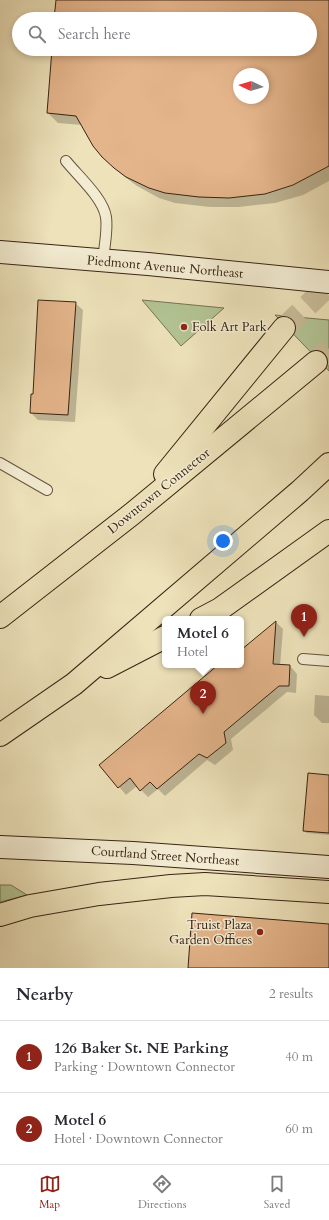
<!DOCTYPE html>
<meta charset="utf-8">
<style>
body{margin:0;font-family:Cardo,serif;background:#f7f7f7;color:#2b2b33}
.compass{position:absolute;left:233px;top:68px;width:36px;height:36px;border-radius:50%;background:#fff;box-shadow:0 2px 6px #0003;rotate:274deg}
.you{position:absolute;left:223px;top:541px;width:14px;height:14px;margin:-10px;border:3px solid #fff;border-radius:50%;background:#1a73e8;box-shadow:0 0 0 6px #1a73e833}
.badge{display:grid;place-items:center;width:26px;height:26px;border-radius:50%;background:#8f2418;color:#fff;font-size:13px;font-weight:700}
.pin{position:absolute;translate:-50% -33px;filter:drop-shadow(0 1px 2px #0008)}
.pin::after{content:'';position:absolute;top:21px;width:14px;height:12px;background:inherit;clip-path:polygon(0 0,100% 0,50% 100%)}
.popup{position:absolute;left:162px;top:616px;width:82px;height:52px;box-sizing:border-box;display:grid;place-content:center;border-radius:6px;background:#fff;filter:drop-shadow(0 1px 3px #0005);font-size:13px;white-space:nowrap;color:#7c7c81}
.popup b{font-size:15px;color:#2b2b33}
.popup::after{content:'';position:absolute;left:50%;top:100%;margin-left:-8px;border:8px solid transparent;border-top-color:#fff}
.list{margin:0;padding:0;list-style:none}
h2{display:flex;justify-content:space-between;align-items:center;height:52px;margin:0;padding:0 16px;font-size:17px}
h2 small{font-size:13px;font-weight:400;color:#7c7c81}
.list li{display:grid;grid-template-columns:26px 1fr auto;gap:12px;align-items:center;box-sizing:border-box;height:72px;padding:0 16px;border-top:1px solid #e1e1e2}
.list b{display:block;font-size:15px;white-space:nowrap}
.list p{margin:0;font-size:13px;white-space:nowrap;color:#7c7c81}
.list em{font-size:13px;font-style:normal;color:#7c7c81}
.icon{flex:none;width:22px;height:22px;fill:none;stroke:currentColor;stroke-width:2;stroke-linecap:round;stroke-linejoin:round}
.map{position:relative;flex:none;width:329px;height:968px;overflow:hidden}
.search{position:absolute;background:#fff;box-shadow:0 2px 6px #0003;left:12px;right:12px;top:12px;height:44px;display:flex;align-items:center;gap:10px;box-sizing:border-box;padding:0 14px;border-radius:22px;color:#7c7c81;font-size:15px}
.sheet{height:196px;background:#fff}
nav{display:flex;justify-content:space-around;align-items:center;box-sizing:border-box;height:56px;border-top:1px solid #e1e1e2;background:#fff;font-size:11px;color:#7c7c81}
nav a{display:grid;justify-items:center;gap:2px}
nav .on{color:#8f2418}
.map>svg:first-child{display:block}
.green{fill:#b3c494;stroke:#767454}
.shadow{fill:#0003;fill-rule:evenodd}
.building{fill:#e4b48a;stroke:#382415;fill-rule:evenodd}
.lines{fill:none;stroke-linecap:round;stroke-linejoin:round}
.motorway-tunnel{stroke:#c9bc99;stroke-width:22;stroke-dasharray:22 11;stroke-linecap:butt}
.service-casing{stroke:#65543e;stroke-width:12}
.secondary-casing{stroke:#382415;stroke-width:24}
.motorway-casing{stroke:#382415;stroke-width:24}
.service{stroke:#f3ecd2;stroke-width:10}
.secondary{stroke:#f3ecd2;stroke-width:22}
.motorway{stroke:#ede2ba;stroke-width:22}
.poi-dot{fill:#8f2418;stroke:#f3ecd2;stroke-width:1.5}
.labels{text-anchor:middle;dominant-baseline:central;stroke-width:3;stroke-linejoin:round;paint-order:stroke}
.street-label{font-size:13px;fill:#382415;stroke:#f3ecd2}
.poi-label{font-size:13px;fill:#382415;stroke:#f3ecd2;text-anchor:start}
</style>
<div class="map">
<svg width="329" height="968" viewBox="0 0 329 968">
<rect width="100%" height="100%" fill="#ede2ba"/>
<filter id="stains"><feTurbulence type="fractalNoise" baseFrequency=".005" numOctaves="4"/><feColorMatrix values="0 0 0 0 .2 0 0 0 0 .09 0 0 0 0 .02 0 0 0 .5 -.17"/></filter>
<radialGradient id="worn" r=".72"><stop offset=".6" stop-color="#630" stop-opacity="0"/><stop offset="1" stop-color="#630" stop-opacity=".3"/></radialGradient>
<!-- green -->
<g class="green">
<polygon points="142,300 224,308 181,346"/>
<polygon points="275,315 329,320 329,371"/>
<polygon points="0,885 11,885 27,895 0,902"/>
</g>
<!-- shadow -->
<g class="shadow">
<path d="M57,0H329V181L303,195L275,203L239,207H210L175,203L159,198L137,186L125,177L113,166L82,125L58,123L48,113L53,49H310V19H55ZM239,74H263V98H239Z"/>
<polygon points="75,303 83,310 75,422 38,420 31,413"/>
<polygon points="276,622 283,629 280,666 290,666 297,674 296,693 287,692 231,739 233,750 215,765 207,760 165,796 158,789 148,797 137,786 126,795 101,765 220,665 241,665 241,651"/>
<polygon points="315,695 329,696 329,723 322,723 314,715"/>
<polygon points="329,776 329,835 307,833 304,831"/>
</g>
<!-- building -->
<g class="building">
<path d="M56,0H329V166L293,185L265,194L229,198L199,197L165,193L149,188L126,177L114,168L102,157L93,146L76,116L47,113L52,49H310V19H54ZM239,74H263V98H239Z"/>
<polygon points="38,300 76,302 68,415 30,413 31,394 33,394"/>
<polygon points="276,621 273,664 290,665 289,686 279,686 224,732 226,743 207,758 199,754 157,789 150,782 140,791 130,778 118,788 99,765 218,665 241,665 241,650"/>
<polygon points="308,773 329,775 329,833 303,831"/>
<polygon points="192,913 329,924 329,968 188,968"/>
</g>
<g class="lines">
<!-- motorway-tunnel -->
<g class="motorway-tunnel">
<polyline points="284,328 329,285"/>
<polyline points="316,362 329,349"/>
</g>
<!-- service casing -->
<g class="service-casing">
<g id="service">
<path d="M66,161C78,176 103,198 106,217C108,231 104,247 103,261"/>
<polyline points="0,463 47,490"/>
<polyline points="303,659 329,661"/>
</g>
</g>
<!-- secondary casing -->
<g class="secondary-casing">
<g id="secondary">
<polyline points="0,252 148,264 329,282"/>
<polyline points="0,847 133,853 329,867"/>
</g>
</g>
<!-- motorway casing -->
<g class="motorway-casing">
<g id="motorway">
<polyline points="165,474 284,328"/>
<polyline points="0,617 132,514 316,362"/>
<polyline points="201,619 220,609 329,531"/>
<polyline points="107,667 165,637"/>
<polyline points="0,735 74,684 300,491 329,464"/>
<polyline points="0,915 30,906 99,894 171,886 205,884 329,892"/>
</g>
</g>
<!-- service -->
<use href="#service" class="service"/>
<!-- secondary -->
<use href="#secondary" class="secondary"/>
<!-- motorway -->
<use href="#motorway" class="motorway"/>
</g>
<!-- markers -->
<g class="poi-dot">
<circle cx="184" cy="327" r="4"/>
<circle cx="260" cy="932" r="4"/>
</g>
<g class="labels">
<!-- street labels -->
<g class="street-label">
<text transform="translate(165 267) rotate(5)">Piedmont Avenue Northeast</text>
<text transform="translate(159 491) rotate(-39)">Downtown Connector</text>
<text transform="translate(165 856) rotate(4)">Courtland Street Northeast</text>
</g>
<!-- poi labels -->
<g class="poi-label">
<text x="192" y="327">Folk Art Park</text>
<text x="252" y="925" text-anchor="end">Truist Plaza<tspan x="252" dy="15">Garden Offices</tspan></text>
</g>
</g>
<rect width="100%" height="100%" filter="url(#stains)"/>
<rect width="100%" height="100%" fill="url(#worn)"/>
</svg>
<svg class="compass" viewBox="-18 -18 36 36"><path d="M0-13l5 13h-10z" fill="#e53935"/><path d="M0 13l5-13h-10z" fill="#7c7c81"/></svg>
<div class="you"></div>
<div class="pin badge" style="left:304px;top:637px">1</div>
<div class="pin badge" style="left:203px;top:714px">2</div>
<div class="popup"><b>Motel 6</b>Hotel</div>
<div class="search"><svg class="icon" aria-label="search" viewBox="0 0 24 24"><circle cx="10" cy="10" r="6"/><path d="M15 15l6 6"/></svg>Search here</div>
</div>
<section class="sheet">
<h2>Nearby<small>2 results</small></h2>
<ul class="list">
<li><span class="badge">1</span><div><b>126 Baker St. NE Parking</b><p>Parking · Downtown Connector</p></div><em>40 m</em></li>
<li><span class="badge">2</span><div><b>Motel 6</b><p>Hotel · Downtown Connector</p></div><em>60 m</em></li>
</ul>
</section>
<nav>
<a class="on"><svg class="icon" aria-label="map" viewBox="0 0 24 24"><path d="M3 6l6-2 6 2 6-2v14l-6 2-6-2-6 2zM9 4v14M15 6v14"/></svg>Map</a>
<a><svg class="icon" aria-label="directions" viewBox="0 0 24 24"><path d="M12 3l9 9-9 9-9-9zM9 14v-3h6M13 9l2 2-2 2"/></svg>Directions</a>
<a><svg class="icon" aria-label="saved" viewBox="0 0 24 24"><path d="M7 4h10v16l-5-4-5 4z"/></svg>Saved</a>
</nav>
